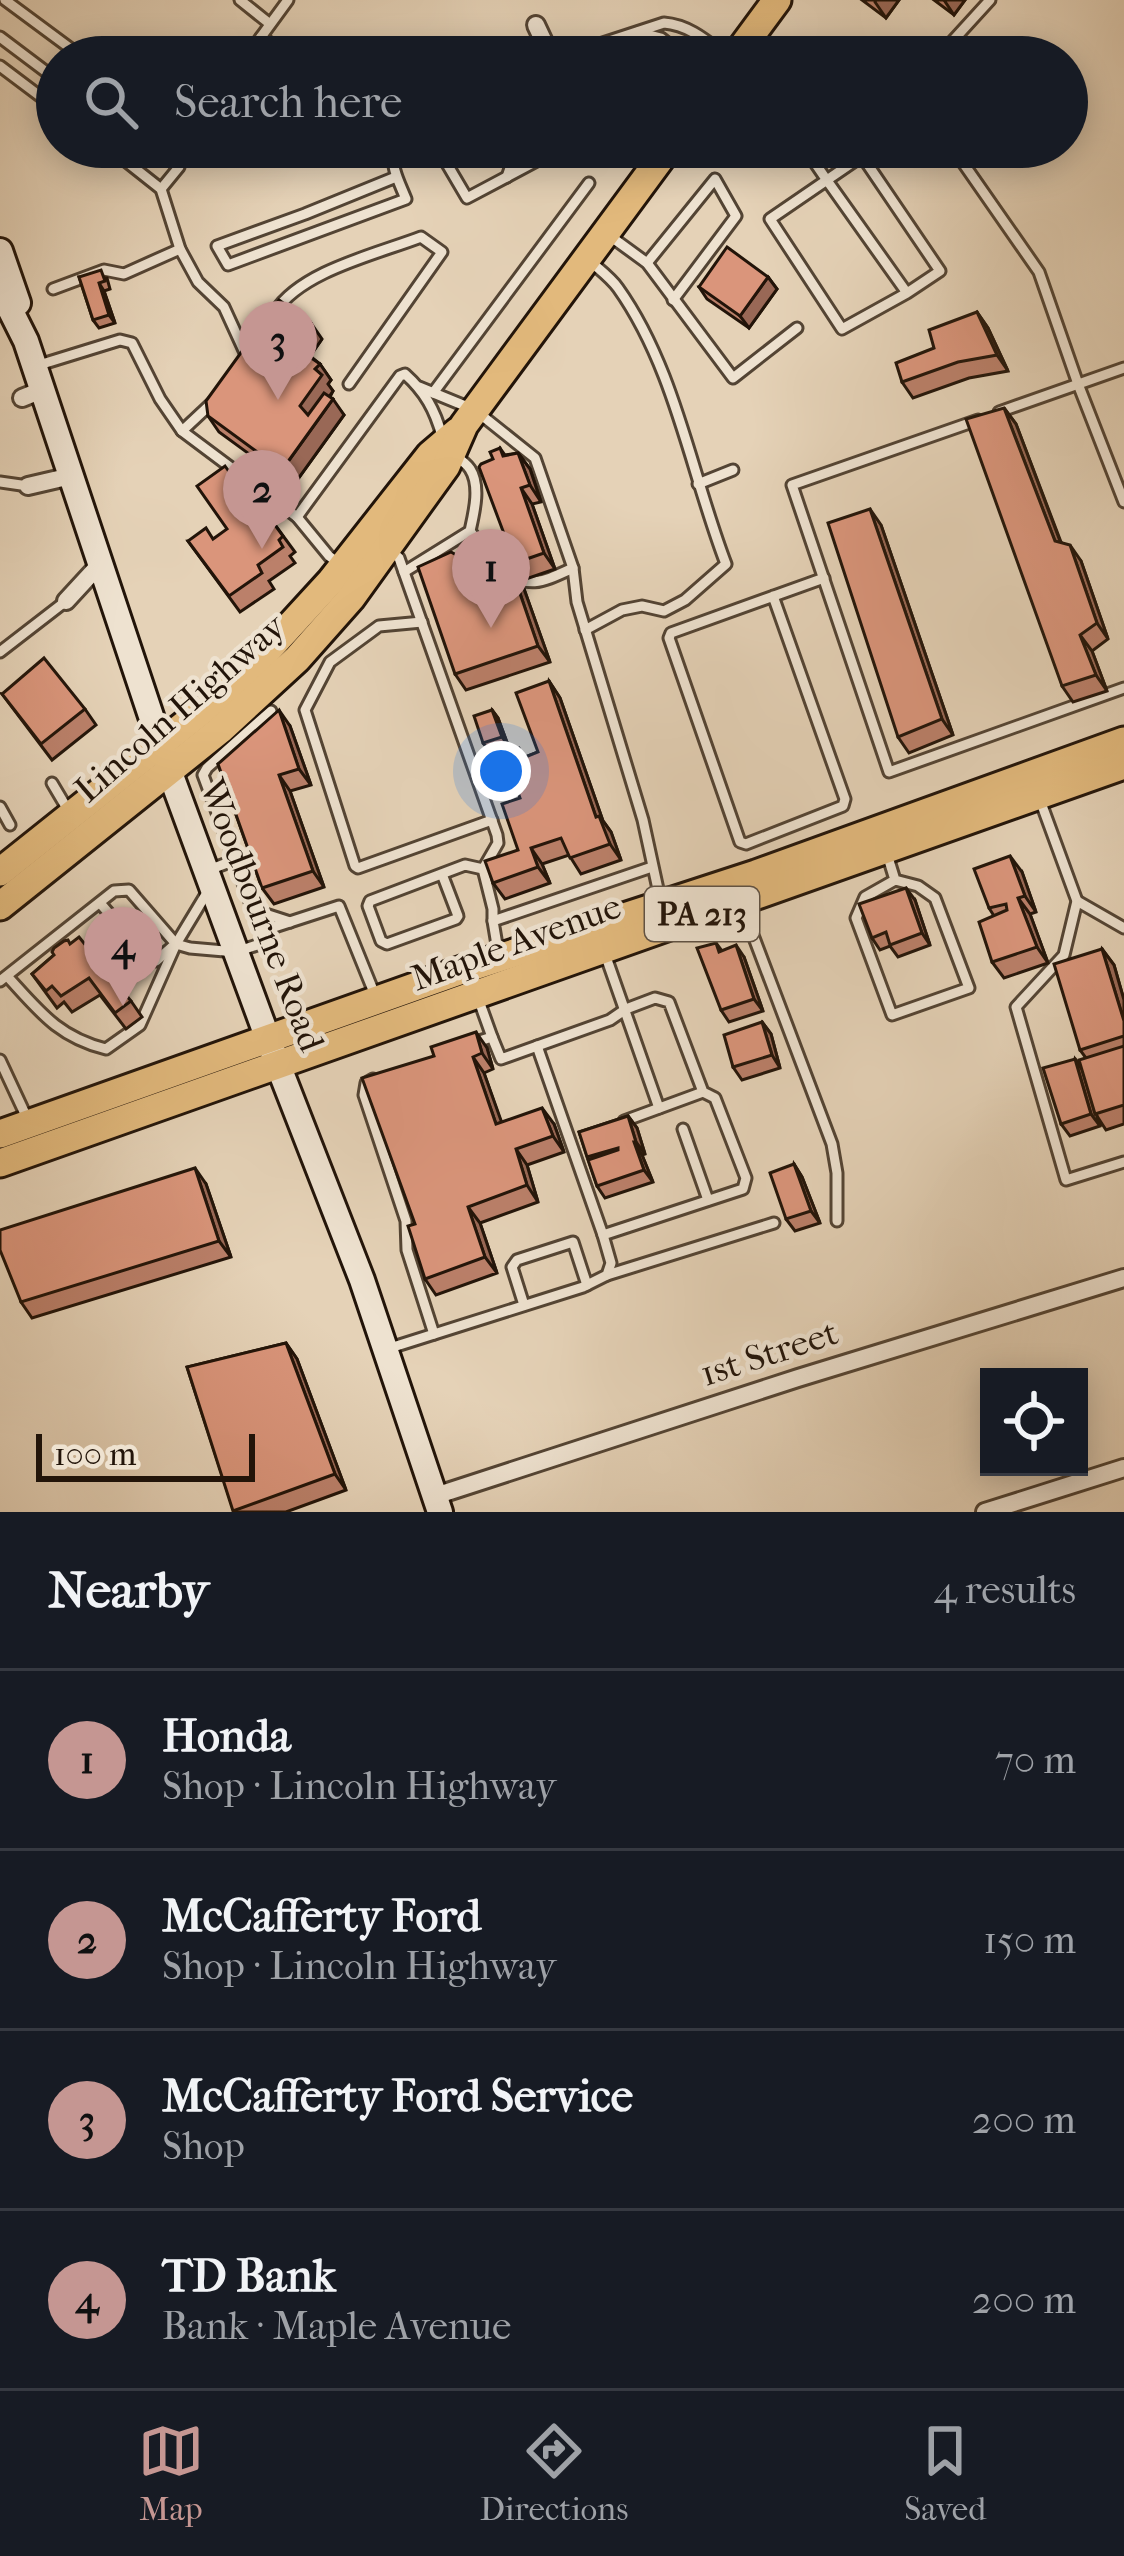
<!DOCTYPE html>
<meta charset="utf-8">
<style>
body{margin:0;font-family:"IM FELL French Canon",serif;background:#242831;color:#f1f3f6}
.controls{position:absolute;right:36px;bottom:36px;display:grid;overflow:hidden;border-radius:0px;box-shadow:0 6px 30px #0003}
.controls button{width:108px;height:108px;display:grid;place-items:center;padding:0;border:0;border-bottom:3px solid #363941;background:#171b24;color:#f1f3f6;font:60px sans-serif}
.scale{position:absolute;left:36px;bottom:30px;width:219px;box-sizing:border-box;padding-left:12px;border:6px solid #221409;border-top:0;font-size:33px;line-height:42px;white-space:nowrap;color:#221409;-webkit-text-stroke:9px #eee2d0;paint-order:stroke}
.you{position:absolute;left:501px;top:771px;width:42px;height:42px;margin:-30px;border:9px solid #fff;border-radius:50%;background:#1a73e8;box-shadow:0 0 0 18px #1a73e833}
.badge{display:grid;place-items:center;width:78px;height:78px;border-radius:50%;background:#c59692;color:#111;font-size:39px;font-weight:700}
.pin{position:absolute;translate:-50% -99px;filter:drop-shadow(0 3px 6px #0008)}
.pin::after{content:'';position:absolute;top:63px;width:42px;height:36px;background:inherit;clip-path:polygon(0 0,100% 0,50% 100%)}
.list{margin:0;padding:0;list-style:none}
h2{display:flex;justify-content:space-between;align-items:center;height:156px;margin:0;padding:0 48px;font-size:51px}
h2 small{font-size:39px;font-weight:400;color:#9ea1a6}
.list li{display:grid;grid-template-columns:78px 1fr auto;gap:36px;align-items:center;box-sizing:border-box;height:180px;padding:0 48px;border-top:3px solid #363941}
.list b{display:block;font-size:45px;white-space:nowrap}
.list p{margin:0;font-size:39px;white-space:nowrap;color:#9ea1a6}
.list em{font-size:39px;font-style:normal;color:#9ea1a6}
.icon{flex:none;width:66px;height:66px;fill:none;stroke:currentColor;stroke-width:2;stroke-linecap:round;stroke-linejoin:round}
.map{position:relative;flex:none;width:1124px;height:1512px;overflow:hidden}
.search{position:absolute;background:#171b24;box-shadow:0 6px 30px #0003;left:36px;right:36px;top:36px;height:132px;display:flex;align-items:center;gap:30px;box-sizing:border-box;padding:0 42px;border-radius:66px;color:#9ea1a6;font-size:45px}
.sheet{height:876px;background:#171b24}
nav{display:flex;justify-content:space-around;align-items:center;box-sizing:border-box;height:168px;border-top:3px solid #363941;background:#171b24;font-size:33px;color:#9ea1a6}
nav a{display:grid;justify-items:center;gap:6px}
nav .on{color:#c59692}
.map>svg:first-child{display:block}
.lines{fill:none;stroke-linecap:round;stroke-linejoin:round}
.service-casing{stroke:#534434;stroke-width:15}
.minor-casing{stroke:#534434;stroke-width:22}
.secondary-casing{stroke:#221409;stroke-width:30}
.primary-casing{stroke:#221409;stroke-width:33}
.service{stroke:#eee2d0;stroke-width:9}
.minor{stroke:#eee2d0;stroke-width:16}
.secondary{stroke:#eee2d0;stroke-width:24}
.primary{stroke:#e2b97c;stroke-width:27}
.wall{fill:#bb806a;stroke:#221409;stroke-width:3}
.shaded-wall{fill:#996856;stroke:#221409;stroke-width:3}
.building{fill:#da957b;stroke:#221409;stroke-width:3}
.labels{text-anchor:middle;dominant-baseline:central;stroke-width:9;stroke-linejoin:round;paint-order:stroke}
.shield{fill:#eee2d0;stroke:#5f5245;stroke-width:3}
.shield-label{font-size:33px;font-weight:bold;fill:#221409}
.street-label{font-size:36px;fill:#221409;stroke:#eee2d0}
</style>
<div class="map">
<svg width="1124" height="1512" viewBox="0 0 1124 1512">
<rect width="100%" height="100%" fill="#e5d2b7"/>
<filter id="stains"><feTurbulence type="fractalNoise" baseFrequency=".00167" numOctaves="4"/><feColorMatrix values="0 0 0 0 .2 0 0 0 0 .09 0 0 0 0 .02 0 0 0 .5 -.17"/></filter>
<radialGradient id="worn" r=".72"><stop offset=".6" stop-color="#630" stop-opacity="0"/><stop offset="1" stop-color="#630" stop-opacity=".3"/></radialGradient>
<g class="lines">
<!-- service casing -->
<g class="service-casing">
<g id="service">
<polyline points="5,0 82,57"/>
<polyline points="240,0 270,24"/>
<polyline points="638,32 661,38 685,57"/>
<polyline points="0,37 57,80"/>
<polyline points="261,37 288,0"/>
<polyline points="246,57 261,37 292,57"/>
<path d="M560,57L664,23C690,25 708,42 728,57"/>
<polyline points="938,57 990,0"/>
<polyline points="0,66 57,109"/>
<polyline points="108,147 161,189 180,249 198,282 224,307 246,355"/>
<polyline points="152,147 179,167 161,189"/>
<path d="M392,147C393,172 397,177 406,199L228,265L217,246L305,214L396,177"/>
<polyline points="437,147 467,198 563,147"/>
<polyline points="804,147 826,179 907,293 940,271 862,156 770,219 842,329 907,293"/>
<polyline points="819,147 819,150 828,151 834,147"/>
<polyline points="952,147 1039,272 1078,384 1124,502"/>
<polyline points="444,159 468,147"/>
<polyline points="507,177 510,168 549,147"/>
<polyline points="610,236 647,263 733,378 797,328"/>
<polyline points="647,263 715,179 736,216 673,300"/>
<polyline points="53,289 104,270 124,274 180,249"/>
<path d="M275,312C301,271 377,254 421,237L442,252L349,384"/>
<polyline points="39,365 120,340 132,343 160,399 182,431 297,517 329,556 337,562"/>
<polyline points="419,387 475,410 535,458 573,568 577,602 643,820 661,903"/>
<polyline points="433,393 589,183"/>
<polyline points="999,412 1124,368"/>
<polyline points="978,420 792,485 889,772 1124,688"/>
<polyline points="182,431 213,402"/>
<polyline points="0,482 28,486"/>
<polyline points="698,484 733,470"/>
<path d="M297,517L400,376L405,374C425,392 435,410 442,436"/>
<path d="M470,531L491,559L496,573C535,586 536,585 573,568"/>
<polyline points="391,551 399,558 497,835 498,843 483,869 493,909 493,921"/>
<path d="M404,572L470,531C474,513 481,486 470,469C466,463 460,459 454,455"/>
<polyline points="773,596 845,799 843,806 746,844 740,842 669,638 671,633 824,578"/>
<polyline points="422,622 379,626 330,662 305,710 355,866 358,868 492,820"/>
<path d="M585,630L622,610L642,606L664,611L685,600L726,564C691,473 675,368 618,288C611,278 600,270 591,262"/>
<polyline points="0,652 66,601"/>
<polyline points="271,711 207,768 203,775 253,910 290,922"/>
<polyline points="52,783 68,810"/>
<polyline points="1040,800 1077,901 1064,955 1016,1007 1066,1180 1124,1162"/>
<polyline points="0,807 10,825"/>
<polyline points="887,854 895,880 865,897 856,918 892,1015 969,988 935,898 918,886 895,880"/>
<polyline points="206,871 235,860"/>
<polyline points="442,874 458,916 456,919 387,944 381,941 368,906 370,901 465,865 483,869"/>
<polyline points="1077,901 1124,928"/>
<polyline points="100,903 148,959 156,961 172,947"/>
<polyline points="742,906 832,1144 837,1173 837,1221"/>
<polyline points="262,931 339,906 375,995"/>
<polyline points="498,951 493,921 652,867"/>
<polyline points="605,954 659,1108"/>
<path d="M7,976C39,1011 58,1037 106,1049L140,1025L176,944L208,891"/>
<polyline points="0,981 114,891 129,890 176,944 190,948 236,952 266,942 253,910"/>
<polyline points="473,1043 492,1037 478,998"/>
<polyline points="537,1046 603,1235"/>
<polyline points="0,1060 27,1118"/>
<polyline points="373,1079 366,1083 364,1095 406,1221 407,1250 434,1334"/>
<polyline points="624,1121 703,1092"/>
<polyline points="683,1129 708,1200"/>
<polyline points="607,1275 774,1223"/>
<polyline points="524,1305 512,1267 517,1260 573,1242 587,1285"/>
<polyline points="390,1348 583,1287 607,1275 611,1263 603,1235 743,1189 746,1178 715,1098 703,1092 669,1002 655,998 626,1009 610,1020 501,1059 492,1037"/>
</g>
</g>
<!-- minor casing -->
<g class="minor-casing">
<g id="minor">
<polyline points="536,25 551,57"/>
<polyline points="22,398 42,390"/>
<polyline points="28,486 71,476"/>
<polyline points="66,601 101,563"/>
<polyline points="435,1496 798,1378 1124,1278"/>
<polyline points="985,1512 1124,1468"/>
</g>
</g>
<!-- secondary casing -->
<g class="secondary-casing">
<g id="secondary">
<polyline points="0,251 18,303"/>
<polyline points="0,289 26,341 169,770 268,1039 362,1280 440,1512"/>
</g>
</g>
<!-- primary casing -->
<g class="primary-casing">
<g id="primary">
<polyline points="735,57 777,0"/>
<polyline points="0,872 203,710 255,664 331,581 430,455 457,432"/>
<polyline points="0,906 220,730 297,659 351,598 446,466 464,425 669,147"/>
<polyline points="0,1134 462,970 756,874 1124,741"/>
<polyline points="0,1163 1124,765"/>
</g>
</g>
<!-- service -->
<use href="#service" class="service"/>
<!-- minor -->
<use href="#minor" class="minor"/>
<!-- secondary -->
<use href="#secondary" class="secondary"/>
<!-- primary -->
<use href="#primary" class="primary"/>
</g>
<!-- wall -->
<g class="wall">
<polygon points="862,0 899,0 886,18"/>
<polygon points="934,0 965,0 954,15"/>
<polygon points="79,277 107,278 110,289 104,291 115,323 99,328 93,320"/>
<polygon points="768,277 777,289 749,328 707,299 699,287"/>
<polygon points="977,312 988,328 1008,371 969,378 913,398 902,382"/>
<polygon points="322,339 310,356 320,364 331,380 328,384 333,391 330,397 344,415 293,486 219,432 208,416"/>
<polygon points="1004,408 1016,424 1061,542 1081,561 1108,639 1092,651 1107,691 1073,702 1062,686"/>
<polygon points="500,448 505,455 518,453 530,469 541,502 532,504 555,569 526,579 515,563 493,459"/>
<polygon points="267,514 295,552 290,556 295,563 269,581 274,589 240,612 188,541 213,539"/>
<polygon points="881,525 953,735 909,753 898,737"/>
<polygon points="500,565 507,575 513,573 524,589 550,662 466,690 455,674 471,573 472,576"/>
<polygon points="549,681 560,698 603,821 611,832 621,860 581,874 569,855 542,864 550,883 505,899 493,883 518,850 520,798 525,757 538,752"/>
<polygon points="2,694 85,709 96,725 52,760"/>
<polygon points="492,710 498,718 508,745 489,751 483,743"/>
<polygon points="290,726 311,785 290,791 324,887 274,904 262,888 218,764"/>
<polygon points="1022,872 1036,912 1030,914 1048,963 1004,978 992,962 994,916 989,908"/>
<polygon points="915,900 930,945 898,957 890,946 880,950 872,938"/>
<polygon points="716,943 722,951 744,957 763,1011 729,1022 721,1010"/>
<polygon points="1102,949 1114,965 1124,1000 1124,1124 1106,1130 1097,1116 1100,1126 1070,1136 1061,1124 1075,1059 1082,1069 1086,1058 1080,1050"/>
<polygon points="54,955 131,1001 142,1017 126,1029 100,995 72,1012 64,1002 57,1008 32,974"/>
<polygon points="762,1022 771,1034 780,1068 742,1080 733,1067"/>
<polygon points="487,1048 493,1069 484,1073 501,1122 554,1124 564,1152 527,1165 538,1202 480,1223 497,1273 436,1295 425,1279 415,1224 434,1056"/>
<polygon points="628,1116 637,1128 645,1154 642,1155 653,1182 605,1198 597,1186 579,1132"/>
<polygon points="794,1164 802,1177 820,1223 795,1231 786,1219"/>
<polygon points="206,1184 231,1257 32,1318 21,1302"/>
<polygon points="286,1343 297,1359 346,1490 286,1512 234,1512 187,1367"/>
</g>
<!-- shaded-wall -->
<g class="shaded-wall">
<polygon points="876,0 899,0 886,18 875,2"/>
<polygon points="944,0 965,0 954,15"/>
<polygon points="768,277 777,289 749,328 740,316"/>
<polygon points="99,283 104,291 115,323 109,315"/>
<polygon points="977,312 988,328 1008,371 997,355"/>
<polygon points="311,323 322,339 302,368 290,352"/>
<polygon points="320,364 331,380 328,384 333,391 311,423 300,406 315,369"/>
<polygon points="333,399 344,415 293,486 282,470"/>
<polygon points="1004,408 1016,424 1066,557 1055,541"/>
<polygon points="518,453 530,469 541,502 530,485"/>
<polygon points="521,488 532,504 555,569 544,553"/>
<polygon points="870,509 881,525 953,735 942,719"/>
<polygon points="1070,545 1081,561 1108,639 1097,623"/>
<polygon points="460,557 471,573 478,594 466,578"/>
<polygon points="513,573 524,589 550,662 538,646"/>
<polygon points="1080,635 1092,651 1107,691 1096,675"/>
<polygon points="549,681 560,698 603,821 611,832 621,860 610,844 596,817"/>
<polygon points="279,710 290,726 311,785 299,769"/>
<polygon points="492,710 498,718 508,745 502,737"/>
<polygon points="279,775 290,791 324,887 313,871"/>
<polygon points="531,848 542,864 550,883 538,867"/>
<polygon points="1010,856 1022,872 1036,912 1025,896"/>
<polygon points="906,888 915,900 930,945 922,933"/>
<polygon points="1018,898 1030,914 1048,963 1037,947"/>
<polygon points="736,945 744,957 763,1011 754,999"/>
<polygon points="1102,949 1114,965 1124,1000 1124,1021"/>
<polygon points="762,1022 771,1034 780,1068 772,1055"/>
<polygon points="476,1032 487,1048 493,1069 482,1053"/>
<polygon points="473,1057 484,1073 508,1140 496,1124"/>
<polygon points="1075,1059 1083,1071 1100,1126 1091,1114"/>
<polygon points="542,1108 554,1124 564,1152 553,1136"/>
<polygon points="628,1116 637,1128 645,1154 636,1142"/>
<polygon points="634,1142 642,1155 653,1182 644,1170"/>
<polygon points="516,1149 527,1165 538,1202 527,1185"/>
<polygon points="794,1164 802,1177 820,1223 811,1211"/>
<polygon points="195,1168 206,1184 231,1257 219,1241"/>
<polygon points="468,1207 480,1223 497,1273 485,1257"/>
<polygon points="286,1343 297,1359 346,1490 335,1474"/>
</g>
<!-- building -->
<g class="building">
<polygon points="727,247 768,277 740,316 699,287"/>
<polygon points="101,270 105,281 99,283 109,315 93,320 79,277"/>
<polygon points="279,300 311,323 290,352 302,360 307,355 320,364 315,369 322,375 300,406 308,415 324,393 333,399 282,470 208,416 206,401"/>
<polygon points="977,312 997,355 958,362 902,382 896,363 934,348 929,330"/>
<polygon points="1004,408 1055,541 1070,545 1097,623 1080,635 1096,675 1062,686 966,419"/>
<polygon points="500,448 503,456 518,453 530,485 521,488 544,553 515,563 479,467 481,464 493,459 490,452"/>
<polygon points="225,466 262,518 267,514 283,536 279,540 283,547 258,565 262,573 229,596 188,541 206,528 213,539 227,529 197,486"/>
<polygon points="870,509 942,719 898,737 828,523"/>
<polygon points="451,552 460,557 466,578 500,565 503,576 513,573 538,646 455,674 418,567"/>
<polygon points="44,658 85,709 41,744 2,694"/>
<polygon points="549,681 596,817 599,816 610,844 570,858 561,838 531,848 538,867 493,883 485,861 518,850 502,804 520,798 504,753 519,748 523,758 538,752 516,693"/>
<polygon points="279,710 299,769 279,775 313,871 262,888 218,764"/>
<polygon points="492,710 502,737 483,743 474,716"/>
<polygon points="1010,856 1025,896 1018,898 1037,947 992,962 979,922 1007,910 1006,904 989,908 974,869"/>
<polygon points="906,888 922,933 890,945 886,932 872,938 859,904"/>
<polygon points="79,937 131,1001 115,1013 89,978 61,996 52,986 46,991 32,974 54,955 52,952 54,948 64,941 68,940 70,944"/>
<polygon points="716,943 719,952 736,945 754,999 721,1010 697,948"/>
<polygon points="1102,949 1124,1021 1124,1036 1080,1050 1054,964"/>
<polygon points="762,1022 772,1055 733,1067 724,1035"/>
<polygon points="476,1032 482,1053 473,1057 496,1124 542,1108 553,1136 516,1149 527,1185 468,1207 485,1257 425,1279 408,1226 415,1224 362,1078 434,1056 431,1047"/>
<polygon points="1124,1046 1124,1105 1095,1114 1079,1060"/>
<polygon points="1075,1059 1091,1114 1061,1124 1043,1068"/>
<polygon points="628,1116 636,1142 634,1142 644,1170 597,1186 588,1160 618,1150 618,1148 587,1157 579,1132"/>
<polygon points="794,1164 811,1211 786,1219 770,1173"/>
<polygon points="195,1168 219,1241 21,1302 0,1250 0,1230"/>
<polygon points="286,1343 335,1474 233,1511 187,1367"/>
</g>
<g class="labels">
<!-- shield labels -->
<rect class="shield" x="645" y="887" width="114" height="54" rx="9"/>
<g class="shield-label">
<text x="702" y="914">PA 213</text>
</g>
<!-- street labels -->
<g class="street-label">
<text transform="translate(180 708) rotate(-41)">Lincoln Highway</text>
<text transform="translate(262 915) rotate(69)">Woodbourne Road</text>
<text transform="translate(516 942) rotate(-20)">Maple Avenue</text>
<text transform="translate(769 1353) rotate(-18)">1st Street</text>
</g>
</g>
<rect width="100%" height="100%" filter="url(#stains)"/>
<rect width="100%" height="100%" fill="url(#worn)"/>
</svg>
<div class="controls">
<button><svg class="icon" aria-label="locate" viewBox="0 0 24 24"><circle cx="12" cy="12" r="6"/><path d="M12 2v4M12 18v4M2 12h4M18 12h4"/></svg></button>
</div>
<div class="scale">100 m</div>
<div class="you"></div>
<div class="pin badge" style="left:491px;top:628px">1</div>
<div class="pin badge" style="left:262px;top:549px">2</div>
<div class="pin badge" style="left:278px;top:400px">3</div>
<div class="pin badge" style="left:123px;top:1006px">4</div>
<div class="search"><svg class="icon" aria-label="search" viewBox="0 0 24 24"><circle cx="10" cy="10" r="6"/><path d="M15 15l6 6"/></svg>Search here</div>
</div>
<section class="sheet">
<h2>Nearby<small>4 results</small></h2>
<ul class="list">
<li><span class="badge">1</span><div><b>Honda</b><p>Shop · Lincoln Highway</p></div><em>70 m</em></li>
<li><span class="badge">2</span><div><b>McCafferty Ford</b><p>Shop · Lincoln Highway</p></div><em>150 m</em></li>
<li><span class="badge">3</span><div><b>McCafferty Ford Service</b><p>Shop</p></div><em>200 m</em></li>
<li><span class="badge">4</span><div><b>TD Bank</b><p>Bank · Maple Avenue</p></div><em>200 m</em></li>
</ul>
</section>
<nav>
<a class="on"><svg class="icon" aria-label="map" viewBox="0 0 24 24"><path d="M3 6l6-2 6 2 6-2v14l-6 2-6-2-6 2zM9 4v14M15 6v14"/></svg>Map</a>
<a><svg class="icon" aria-label="directions" viewBox="0 0 24 24"><path d="M12 3l9 9-9 9-9-9zM9 14v-3h6M13 9l2 2-2 2"/></svg>Directions</a>
<a><svg class="icon" aria-label="saved" viewBox="0 0 24 24"><path d="M7 4h10v16l-5-4-5 4z"/></svg>Saved</a>
</nav>
